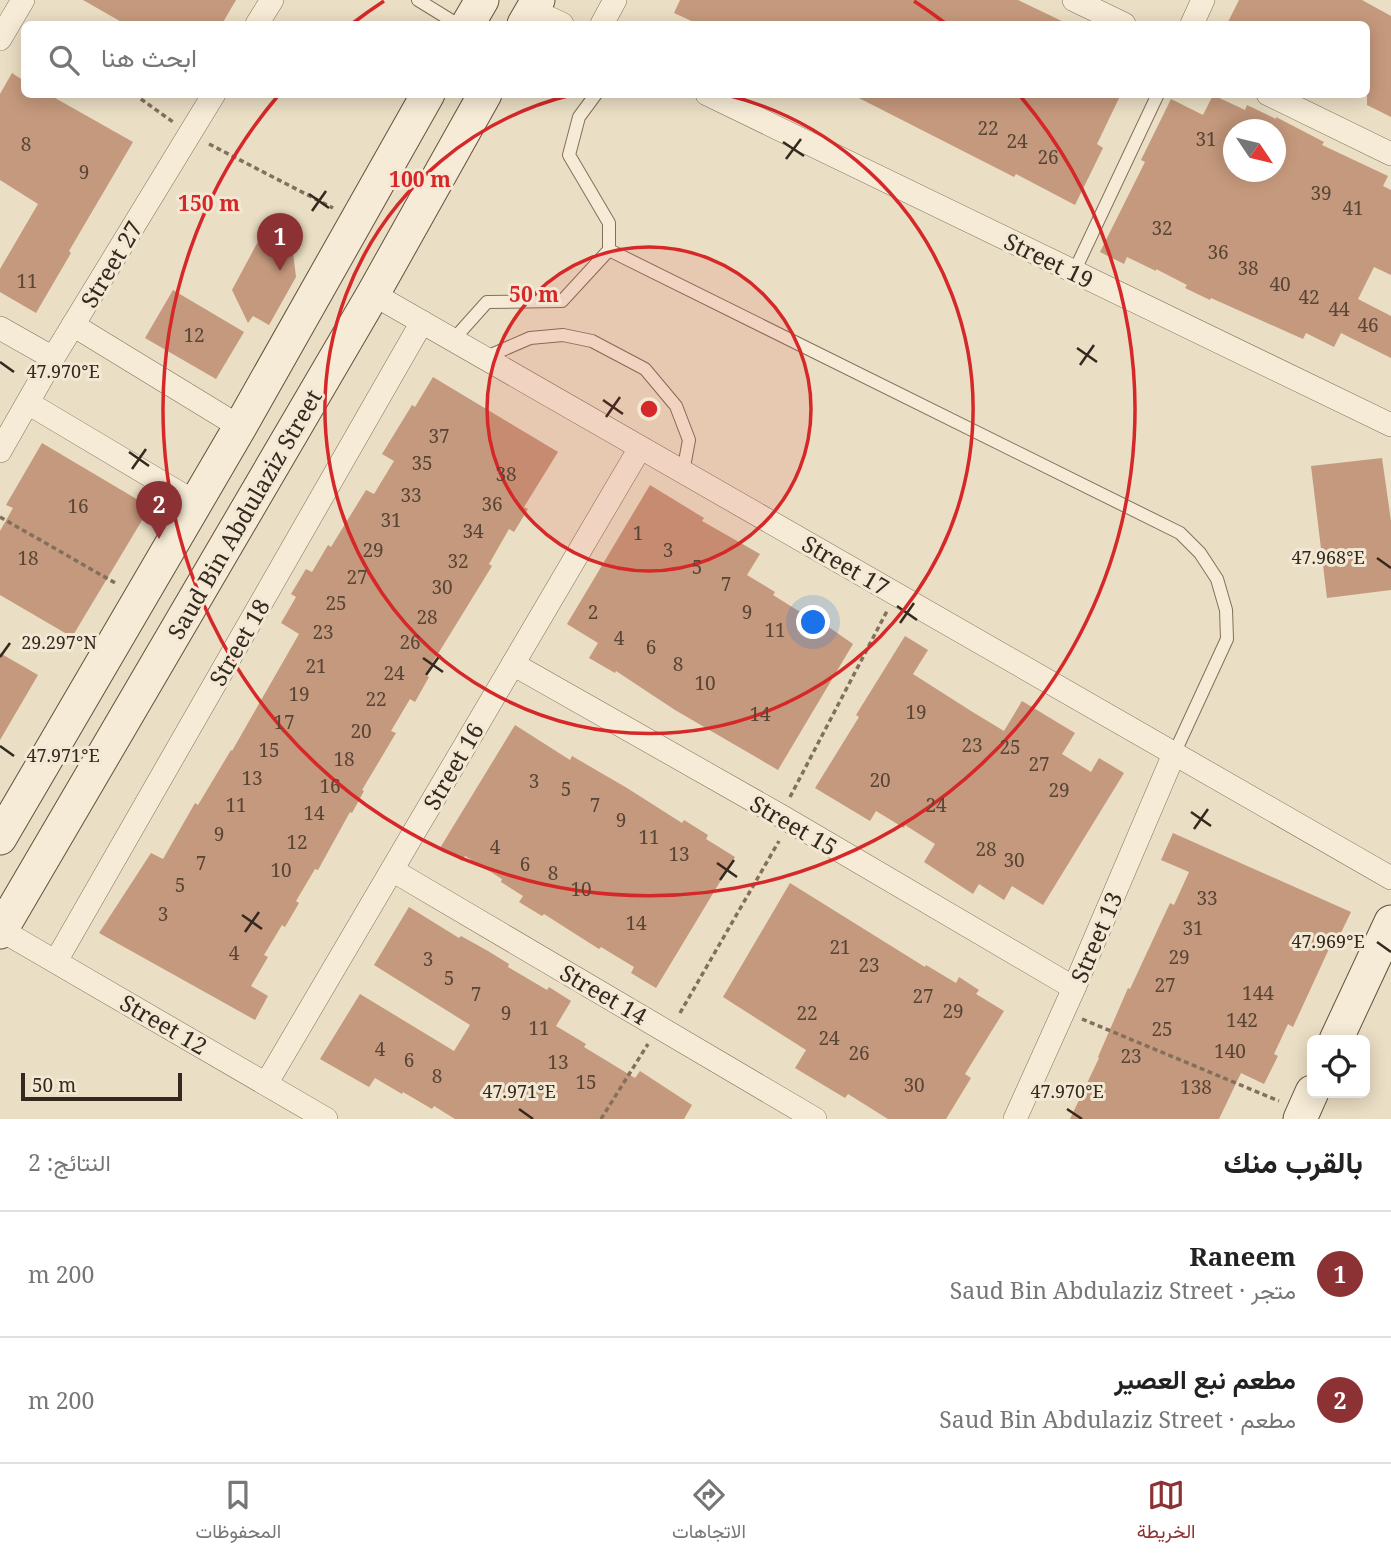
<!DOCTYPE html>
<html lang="ar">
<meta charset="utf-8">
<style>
body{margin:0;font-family:"Noto Serif",Vazirmatn,serif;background:#f6f6f6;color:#222;direction:rtl}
.controls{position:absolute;right:21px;bottom:21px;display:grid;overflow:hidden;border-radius:10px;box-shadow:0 4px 18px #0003}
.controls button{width:63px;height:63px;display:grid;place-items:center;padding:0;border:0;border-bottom:2px solid #e0e0e0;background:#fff;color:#222;font:35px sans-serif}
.compass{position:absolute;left:1223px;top:119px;width:63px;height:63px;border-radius:50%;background:#fff;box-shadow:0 4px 18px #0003;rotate:125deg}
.scale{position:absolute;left:21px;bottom:18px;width:161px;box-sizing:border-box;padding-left:7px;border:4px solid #34291f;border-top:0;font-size:19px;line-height:24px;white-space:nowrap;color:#34291f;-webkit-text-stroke:5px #f2e8d3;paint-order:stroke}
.you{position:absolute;left:814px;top:623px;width:24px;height:24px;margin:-18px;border:5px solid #fff;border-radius:50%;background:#1a73e8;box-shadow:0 0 0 10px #1a73e833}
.badge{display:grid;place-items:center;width:46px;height:46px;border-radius:50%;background:#8c3234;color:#fff;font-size:23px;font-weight:700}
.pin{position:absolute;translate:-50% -58px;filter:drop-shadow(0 2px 4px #0008)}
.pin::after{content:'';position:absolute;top:37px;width:24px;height:21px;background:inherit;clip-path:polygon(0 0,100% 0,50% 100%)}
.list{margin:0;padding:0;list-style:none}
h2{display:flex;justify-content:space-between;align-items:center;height:91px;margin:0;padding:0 28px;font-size:30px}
h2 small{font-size:23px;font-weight:400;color:#767676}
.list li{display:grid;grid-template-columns:46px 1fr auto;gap:21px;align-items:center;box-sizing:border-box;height:126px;padding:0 28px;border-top:2px solid #e0e0e0}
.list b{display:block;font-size:26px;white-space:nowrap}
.list p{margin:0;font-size:23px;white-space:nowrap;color:#767676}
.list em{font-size:23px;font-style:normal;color:#767676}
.icon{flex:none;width:38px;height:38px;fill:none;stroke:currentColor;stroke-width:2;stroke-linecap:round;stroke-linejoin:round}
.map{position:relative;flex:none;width:1391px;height:1119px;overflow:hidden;direction:ltr}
.search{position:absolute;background:#fff;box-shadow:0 4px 18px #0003;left:21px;right:21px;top:21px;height:77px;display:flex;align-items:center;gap:18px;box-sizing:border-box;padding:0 24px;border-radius:10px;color:#767676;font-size:26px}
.sheet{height:343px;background:#fff}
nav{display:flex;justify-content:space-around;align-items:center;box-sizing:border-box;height:98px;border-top:2px solid #e0e0e0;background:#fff;font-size:19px;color:#767676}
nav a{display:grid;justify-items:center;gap:4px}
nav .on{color:#8c3234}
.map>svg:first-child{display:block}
.building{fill:#c5997d;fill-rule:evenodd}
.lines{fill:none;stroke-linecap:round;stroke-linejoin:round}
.lane-casing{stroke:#83705c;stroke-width:14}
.street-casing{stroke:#83705c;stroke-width:24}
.secondary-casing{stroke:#64513f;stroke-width:35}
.path{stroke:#83705c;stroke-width:3.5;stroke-dasharray:5 3.5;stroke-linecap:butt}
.lane{stroke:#f5ebd6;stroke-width:12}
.street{stroke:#f5ebd6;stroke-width:23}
.secondary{stroke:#f5ebd6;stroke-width:33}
.ticks{fill:none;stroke:#34291f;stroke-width:2.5}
.ring{fill:none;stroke:#d62828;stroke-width:3.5}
.labels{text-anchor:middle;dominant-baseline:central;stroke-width:6;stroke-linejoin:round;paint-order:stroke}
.number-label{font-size:19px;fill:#584536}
.street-label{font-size:23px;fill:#34291f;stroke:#f2e8d3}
.ticks-label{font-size:18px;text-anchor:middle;fill:#34291f;stroke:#f2e8d3;stroke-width:6;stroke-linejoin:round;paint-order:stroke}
.centre{fill:#d62828;stroke:#f2e8d3;stroke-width:3.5}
.ring-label{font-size:21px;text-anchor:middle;font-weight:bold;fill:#d62828;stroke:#f2e8d3;stroke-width:6;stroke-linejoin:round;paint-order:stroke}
</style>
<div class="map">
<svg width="1391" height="1119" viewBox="0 0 1391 1119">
<rect width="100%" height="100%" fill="#eadec4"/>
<!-- building -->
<g class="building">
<polygon points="83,0 236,0 222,24 125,24"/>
<polygon points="680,0 1018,0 1068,24 698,24 674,13"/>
<polygon points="1239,0 1362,0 1391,16 1391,117 1367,105 1367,24 1227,24"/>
<polygon points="12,73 24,81 24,94 48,94 133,142 69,251 71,253 36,313 0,292 0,269 38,204 0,180 0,94"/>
<polygon points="851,94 1121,94 1097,144 1103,148 1075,205 1016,174 1014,177"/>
<path d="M1213,95L1245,110L1247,105L1276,119V117L1324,142L1322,145L1388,176L1383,186L1391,190V275L1374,267L1358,299L1391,316V358L1341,333L1334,347L1306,333L1303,339L1211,298L1210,300L1185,288L1187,285L1156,269V271L1127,257L1124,264L1100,252L1145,162L1141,160L1171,99L1203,115ZM1234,130H1276V172H1234Z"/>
<polygon points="261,236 293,253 296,277 269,325 253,316 248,323 232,290"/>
<polygon points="173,290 244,332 216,379 145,338"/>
<polygon points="433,377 558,452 524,507 528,509 514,532 509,529 489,564 492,566 425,675 429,677 415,702 410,699 391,731 396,733 362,790 364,791 352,813 350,812 318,870 315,869 296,901 299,903 285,927 282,925 264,955 268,957 251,986 268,996 255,1020 99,933 151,853 163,859 195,803 198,805 231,750 232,751 299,634 281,623 296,597 291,594 306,569 312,572 328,545 331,547 366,490 374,494 394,461 382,454 412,405 415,407"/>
<polygon points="42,443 150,507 72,637 0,595 0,531 13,508 6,505"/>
<polygon points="1382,458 1391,521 1391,590 1327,598 1311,466"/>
<polygon points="650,485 704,518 702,521 760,554 747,575 775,592 773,595 805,615 807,612 853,644 778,770 675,710 616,671 615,673 589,658 598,643 567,624"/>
<polygon points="905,636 928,650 913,674 971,711 1004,731 1022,701 1075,733 1062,754 1091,772 1099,758 1124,773 1043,905 1012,886 1004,900 979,884 973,894 924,862 935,844 905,825 904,828 876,811 870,821 815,788 859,717 856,715"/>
<polygon points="0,653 38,675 0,740"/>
<polygon points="515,725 570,760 572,756 627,788 682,823 684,820 708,835 706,839 735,857 656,988 631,973 634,967 601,947 599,949 544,914 542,916 519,902 523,896 501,882 502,879 465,856 462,861 440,848"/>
<polygon points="1173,833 1351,912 1338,939 1334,938 1293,1027 1288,1024 1274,1054 1278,1056 1264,1084 1241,1073 1219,1119 1070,1119 1099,1058 1098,1057 1128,988 1130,989 1170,903 1174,905 1189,872 1161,860"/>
<polygon points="790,883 925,967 926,965 956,983 959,977 979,990 976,994 1004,1011 965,1074 971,1078 946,1119 888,1119 848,1094 845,1098 795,1068 806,1050 723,997"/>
<polygon points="409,907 459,938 461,936 488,951 509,964 508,967 547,990 549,987 571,1001 556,1026 586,1044 584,1047 635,1078 640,1071 692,1105 684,1119 455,1119 434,1106 432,1109 403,1092 402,1094 375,1078 369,1087 320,1059 360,994 454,1051 470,1025 374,965"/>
</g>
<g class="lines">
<!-- lane casing -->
<g class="lane-casing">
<g id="lane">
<polyline points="418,0 457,24"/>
<polyline points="609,250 1180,533 1200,553 1217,579 1226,610 1227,639 1174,754"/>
<polyline points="1074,272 1158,94"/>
<polyline points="453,340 487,302 562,301 609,250 609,223 569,155 579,117 596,94"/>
<polyline points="484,358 530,338 563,335 592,341 645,369 676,406 689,440 683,472"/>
</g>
</g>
<!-- street casing -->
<g class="street-casing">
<g id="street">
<polyline points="1074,0 1124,24"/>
<polyline points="532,10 562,24"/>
<polyline points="257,24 272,0"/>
<polyline points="602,24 615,0"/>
<polyline points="1192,24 1203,0"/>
<polyline points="0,39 23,0"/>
<polyline points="707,94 1391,425"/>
<polyline points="1268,94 1391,154"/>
<polyline points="373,294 1391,878"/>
<polyline points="73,325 240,427"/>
<polyline points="0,328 53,358"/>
<polyline points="28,403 196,503"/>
<polyline points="0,451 53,358 214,94"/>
<polyline points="513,664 781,816 1074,988"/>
<polyline points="392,870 815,1119"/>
<polyline points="1,930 326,1119"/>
<polyline points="56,961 422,322"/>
<polyline points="266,1084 640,448"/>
<polyline points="1015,1119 1074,988 1174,754"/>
</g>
</g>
<!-- secondary casing -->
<g class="secondary-casing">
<g id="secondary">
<polyline points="468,24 482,0"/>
<polyline points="524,24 538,0"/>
<polyline points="0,838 240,427 428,94"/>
<polyline points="0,932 373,294 485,94"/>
<polyline points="1336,1040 1391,922"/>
<polyline points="1300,1119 1312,1092"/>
</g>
</g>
<!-- path -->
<g class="path">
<polyline points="134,94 173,122"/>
<polyline points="209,144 333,208"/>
<polyline points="0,517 117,584"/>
<polyline points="790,797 887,611"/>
<polyline points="680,1013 779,841"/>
<polyline points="1082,1019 1279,1101"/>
<polyline points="601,1119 648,1044"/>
</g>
<!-- lane -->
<use href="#lane" class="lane"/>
<!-- street -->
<use href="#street" class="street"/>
<!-- secondary -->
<use href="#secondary" class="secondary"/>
</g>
<!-- ticks -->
<path class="ticks" d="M783,142L804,156M786,159L801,139M309,194L329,208M312,211L326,191M1077,348L1097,362M0,362L14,372M1080,365L1094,345M603,400L623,414M606,417L620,397M129,452L149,466M132,469L146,449M1377,558L1391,568M897,606L917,620M900,623L914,603M0,657L10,643M423,658L443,672M426,675L440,655M0,746L14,756M1191,812L1211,826M1194,829L1208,809M717,863L737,877M720,880L734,860M242,915L262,929M245,932L259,912M1377,942L1391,952M519,1109L533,1119M1067,1109L1082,1119"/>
<!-- distance rings -->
<circle cx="649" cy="409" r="162" fill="#d62828" fill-opacity=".12"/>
<g class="ring">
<circle cx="649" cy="409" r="162"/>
<path d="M727 95A324 324 0 1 1 571 95"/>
<path d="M353 23A486 486 0 0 1 384 1M914 1A486 486 0 0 1 945 23M1021 97A486 486 0 1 1 277 97"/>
</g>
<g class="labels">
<!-- number labels -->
<g class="number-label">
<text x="988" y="128">22</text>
<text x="1206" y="139">31</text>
<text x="1017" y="141">24</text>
<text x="26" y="144">8</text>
<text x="1048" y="157">26</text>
<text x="84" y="172">9</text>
<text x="1321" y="193">39</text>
<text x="1353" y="208">41</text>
<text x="1162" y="228">32</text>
<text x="1218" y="252">36</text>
<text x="1248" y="268">38</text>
<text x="27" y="281">11</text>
<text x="1280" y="284">40</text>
<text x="1309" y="297">42</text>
<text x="1339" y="309">44</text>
<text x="1368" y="325">46</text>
<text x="194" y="335">12</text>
<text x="439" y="436">37</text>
<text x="422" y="463">35</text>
<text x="506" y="474">38</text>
<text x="411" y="495">33</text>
<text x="492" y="504">36</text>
<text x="78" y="506">16</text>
<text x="391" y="520">31</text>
<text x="473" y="531">34</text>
<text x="638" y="533">1</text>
<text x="373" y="550">29</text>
<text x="668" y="550">3</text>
<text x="28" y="558">18</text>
<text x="458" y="561">32</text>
<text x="697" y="567">5</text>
<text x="357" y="577">27</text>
<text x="726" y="584">7</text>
<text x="442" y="587">30</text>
<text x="336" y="603">25</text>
<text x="593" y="612">2</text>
<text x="747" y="612">9</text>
<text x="427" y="617">28</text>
<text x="775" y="630">11</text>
<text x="323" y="632">23</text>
<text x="619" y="638">4</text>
<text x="410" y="642">26</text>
<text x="651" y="647">6</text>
<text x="678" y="664">8</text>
<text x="316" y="666">21</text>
<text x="394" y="673">24</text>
<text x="705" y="683">10</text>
<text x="299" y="694">19</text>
<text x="376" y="699">22</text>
<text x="916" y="712">19</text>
<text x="760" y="714">14</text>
<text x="284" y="722">17</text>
<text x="361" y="731">20</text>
<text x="972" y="745">23</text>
<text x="1010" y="747">25</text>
<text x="269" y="750">15</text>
<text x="344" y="759">18</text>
<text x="1039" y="764">27</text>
<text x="252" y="778">13</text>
<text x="880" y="780">20</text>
<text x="534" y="781">3</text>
<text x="330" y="786">16</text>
<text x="566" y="789">5</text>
<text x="1059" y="790">29</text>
<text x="236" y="805">11</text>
<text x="595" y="805">7</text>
<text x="936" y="805">24</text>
<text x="314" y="813">14</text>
<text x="621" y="820">9</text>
<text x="219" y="834">9</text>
<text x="649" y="837">11</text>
<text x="297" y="842">12</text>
<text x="495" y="847">4</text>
<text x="986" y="849">28</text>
<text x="679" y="854">13</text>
<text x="1014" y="860">30</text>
<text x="201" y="863">7</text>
<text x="525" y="864">6</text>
<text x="281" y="870">10</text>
<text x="553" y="873">8</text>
<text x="180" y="885">5</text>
<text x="581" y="889">10</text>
<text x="1207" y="898">33</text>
<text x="163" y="914">3</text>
<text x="636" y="923">14</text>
<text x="1193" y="928">31</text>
<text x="840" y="947">21</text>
<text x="234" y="953">4</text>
<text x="1179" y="957">29</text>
<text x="428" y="959">3</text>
<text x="869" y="965">23</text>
<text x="449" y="978">5</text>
<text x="1165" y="985">27</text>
<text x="1258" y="993">144</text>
<text x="476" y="994">7</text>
<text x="923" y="996">27</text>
<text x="953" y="1011">29</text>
<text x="506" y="1013">9</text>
<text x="807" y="1013">22</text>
<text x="1242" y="1020">142</text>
<text x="539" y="1028">11</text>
<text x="1162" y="1029">25</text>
<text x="829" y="1038">24</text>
<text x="380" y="1049">4</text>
<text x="1230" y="1051">140</text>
<text x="859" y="1053">26</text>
<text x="1131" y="1056">23</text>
<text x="409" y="1060">6</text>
<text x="558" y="1062">13</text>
<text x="437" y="1076">8</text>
<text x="586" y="1082">15</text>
<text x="914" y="1085">30</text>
<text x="1196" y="1087">138</text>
</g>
<!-- street labels -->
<g class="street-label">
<text transform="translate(1049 260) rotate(26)">Street 19</text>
<text transform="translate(111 264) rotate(-59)">Street 27</text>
<text transform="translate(244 514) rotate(-60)">Saud Bin Abdulaziz Street</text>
<text transform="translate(846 565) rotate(30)">Street 17</text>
<text transform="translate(239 642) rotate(-60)">Street 18</text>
<text transform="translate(453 766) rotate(-60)">Street 16</text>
<text transform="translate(794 825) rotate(30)">Street 15</text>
<text transform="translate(1096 937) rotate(-67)">Street 13</text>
<text transform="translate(604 994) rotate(30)">Street 14</text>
<text transform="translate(164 1024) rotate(30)">Street 12</text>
</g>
</g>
<g class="ticks-label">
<text x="63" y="378">47.970°E</text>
<text x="1328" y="564">47.968°E</text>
<text x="59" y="649">29.297°N</text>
<text x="63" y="762">47.971°E</text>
<text x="1328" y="948">47.969°E</text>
<text x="519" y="1098">47.971°E</text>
<text x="1067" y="1098">47.970°E</text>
</g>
<circle cx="649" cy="409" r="10" class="centre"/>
<g class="ring-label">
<text x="420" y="187">100 m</text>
<text x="209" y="211">150 m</text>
<text x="534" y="302">50 m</text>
</g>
</svg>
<div class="controls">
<button><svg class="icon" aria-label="locate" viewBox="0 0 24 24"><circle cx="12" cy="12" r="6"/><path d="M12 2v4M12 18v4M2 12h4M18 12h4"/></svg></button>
</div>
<svg class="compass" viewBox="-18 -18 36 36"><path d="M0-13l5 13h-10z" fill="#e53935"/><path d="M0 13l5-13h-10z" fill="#767676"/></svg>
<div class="scale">50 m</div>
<div class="you"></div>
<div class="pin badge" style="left:280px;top:271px">1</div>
<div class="pin badge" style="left:159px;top:539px">2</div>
<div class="search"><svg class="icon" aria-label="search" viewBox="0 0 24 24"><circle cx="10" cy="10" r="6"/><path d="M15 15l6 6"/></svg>ابحث هنا</div>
</div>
<section class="sheet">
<h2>بالقرب منك<small>النتائج: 2</small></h2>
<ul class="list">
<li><span class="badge">1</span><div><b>Raneem</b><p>متجر · Saud Bin Abdulaziz Street</p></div><em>200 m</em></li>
<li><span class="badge">2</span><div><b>مطعم نبع العصير</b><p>مطعم · Saud Bin Abdulaziz Street</p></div><em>200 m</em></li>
</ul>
</section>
<nav>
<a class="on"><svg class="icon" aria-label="map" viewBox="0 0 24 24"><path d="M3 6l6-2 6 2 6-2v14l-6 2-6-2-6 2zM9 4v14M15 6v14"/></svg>الخريطة</a>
<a><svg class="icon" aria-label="directions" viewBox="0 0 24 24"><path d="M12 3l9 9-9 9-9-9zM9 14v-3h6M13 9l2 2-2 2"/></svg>الاتجاهات</a>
<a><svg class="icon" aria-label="saved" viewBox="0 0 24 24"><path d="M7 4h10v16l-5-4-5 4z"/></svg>المحفوظات</a>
</nav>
